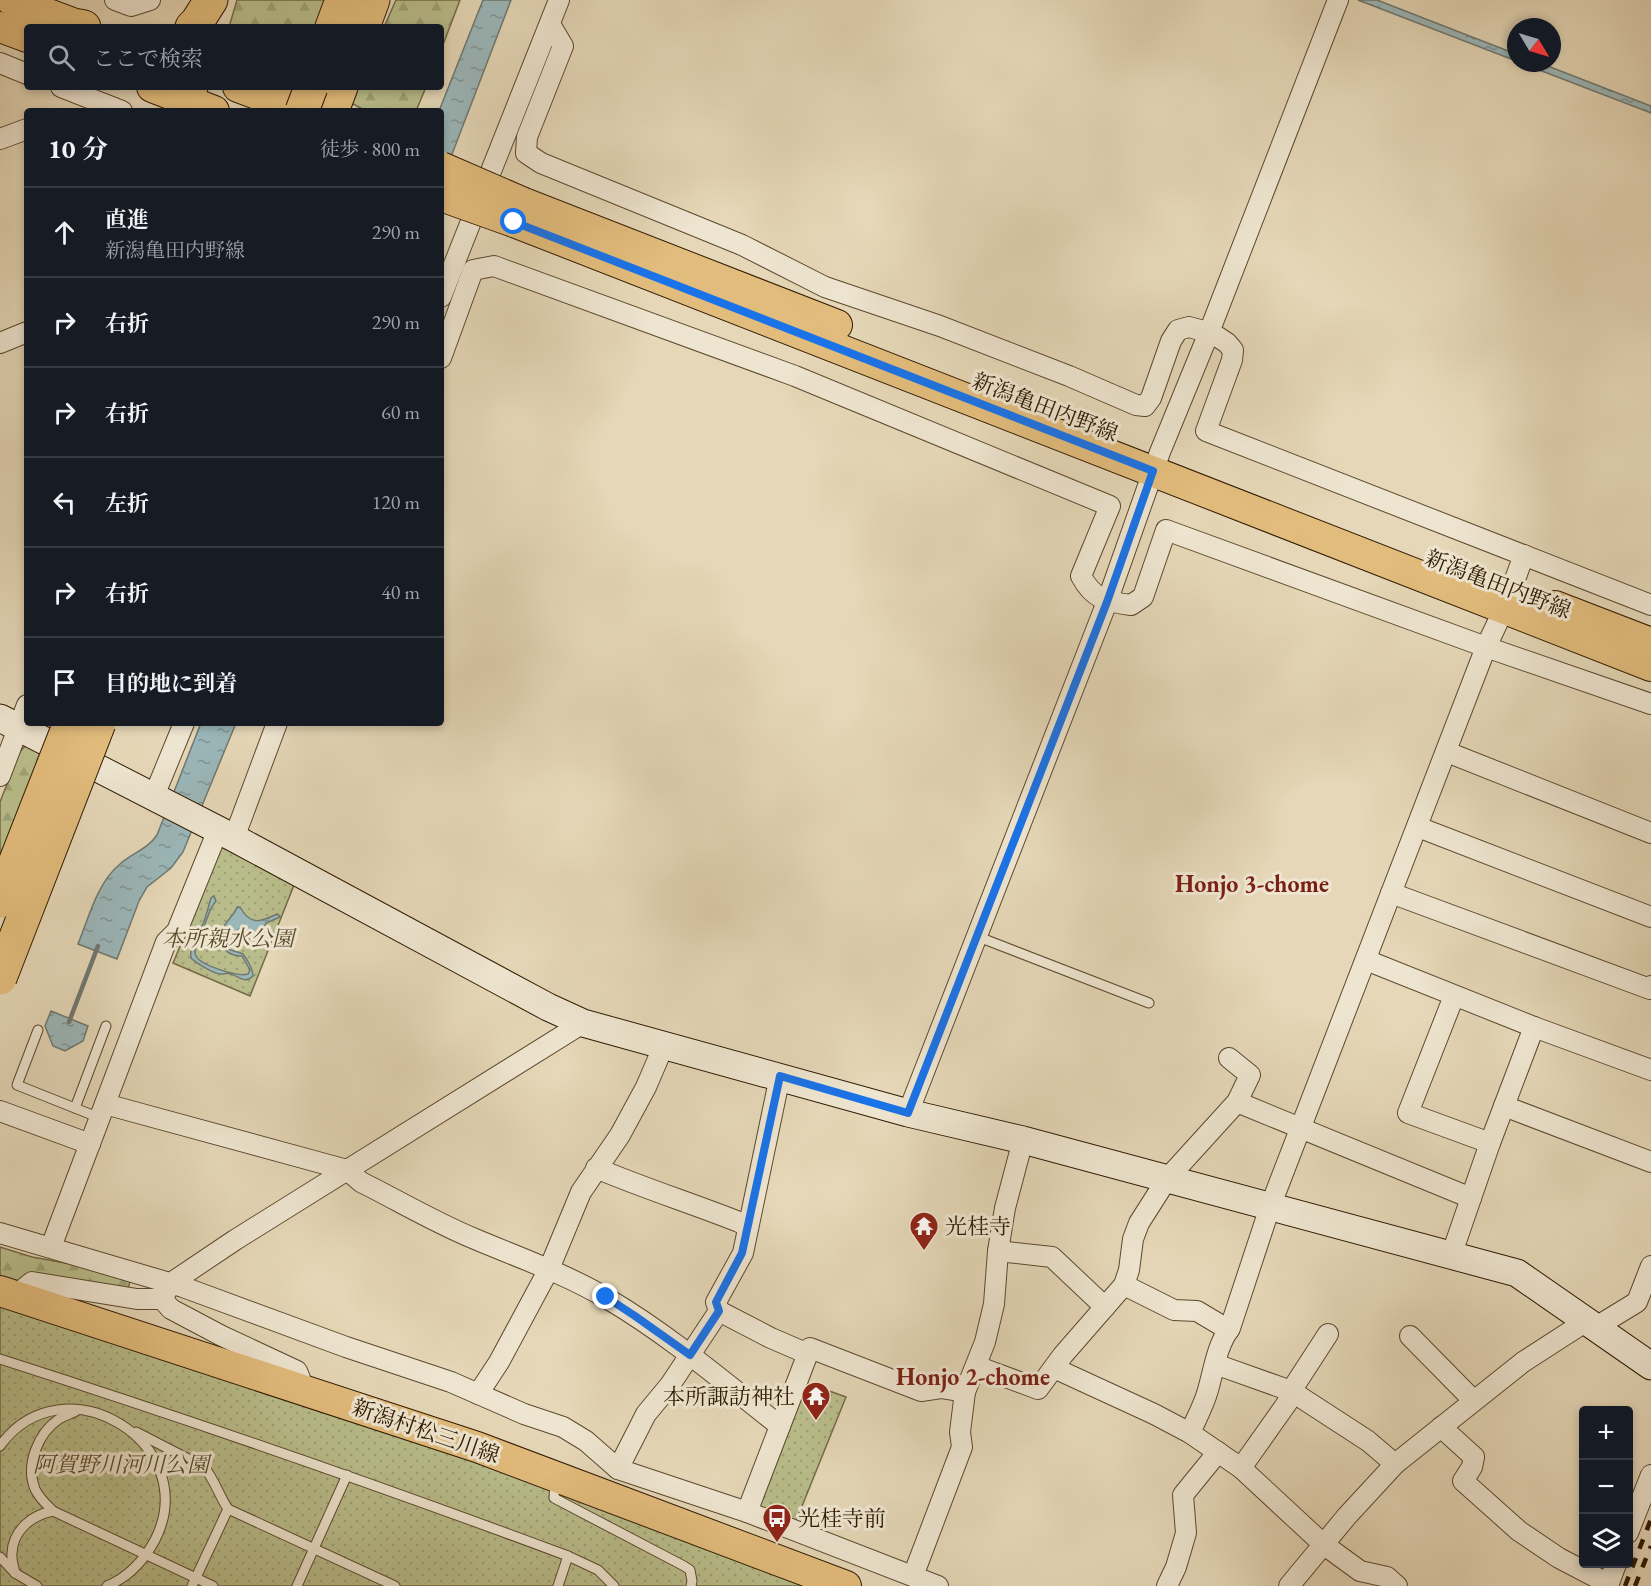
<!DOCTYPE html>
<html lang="ja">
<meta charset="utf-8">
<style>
body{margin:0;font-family:"EB Garamond","Noto Serif JP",serif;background:#242831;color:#f1f3f6}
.controls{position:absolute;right:18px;bottom:18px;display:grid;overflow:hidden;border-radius:6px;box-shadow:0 3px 9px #0003}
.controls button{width:54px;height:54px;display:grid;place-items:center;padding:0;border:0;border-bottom:2px solid #363941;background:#171b24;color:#f1f3f6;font:30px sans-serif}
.compass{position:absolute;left:1507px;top:18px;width:54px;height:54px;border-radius:50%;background:#171b24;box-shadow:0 3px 9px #0003;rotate:128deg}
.stop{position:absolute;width:18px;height:18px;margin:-14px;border:4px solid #1a73e8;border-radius:50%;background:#fff}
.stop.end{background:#1a73e8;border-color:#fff;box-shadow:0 2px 6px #0008}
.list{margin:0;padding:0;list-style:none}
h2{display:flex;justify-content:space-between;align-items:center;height:78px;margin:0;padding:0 24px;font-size:26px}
h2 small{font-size:20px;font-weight:400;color:#9ea1a6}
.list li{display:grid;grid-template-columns:39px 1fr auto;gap:18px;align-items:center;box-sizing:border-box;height:90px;padding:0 24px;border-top:2px solid #363941}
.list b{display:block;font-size:22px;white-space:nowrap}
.list p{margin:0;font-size:20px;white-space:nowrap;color:#9ea1a6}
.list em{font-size:20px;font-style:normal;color:#9ea1a6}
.icon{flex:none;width:33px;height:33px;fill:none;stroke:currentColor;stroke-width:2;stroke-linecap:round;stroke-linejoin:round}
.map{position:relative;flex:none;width:1651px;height:1586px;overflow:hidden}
.search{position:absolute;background:#171b24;box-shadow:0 3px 9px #0003;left:24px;top:24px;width:420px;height:66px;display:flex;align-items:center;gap:15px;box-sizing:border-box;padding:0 21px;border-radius:6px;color:#9ea1a6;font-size:22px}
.panel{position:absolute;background:#171b24;box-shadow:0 3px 9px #0003;left:24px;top:108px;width:420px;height:618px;border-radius:6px}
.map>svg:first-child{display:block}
.forest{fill:url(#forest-firs);stroke:#746c46;stroke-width:1.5}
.park{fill:url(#park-dots);stroke:#746c46;stroke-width:1.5}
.water{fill:url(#water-ripples);stroke:#707870;stroke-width:1.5}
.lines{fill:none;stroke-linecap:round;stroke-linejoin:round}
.stream{stroke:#707870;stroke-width:4.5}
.lane-casing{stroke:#5c492e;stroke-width:11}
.street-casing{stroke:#5c492e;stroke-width:22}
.secondary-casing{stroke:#2f1a00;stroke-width:29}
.primary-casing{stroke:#2f1a00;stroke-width:32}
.highway-casing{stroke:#2f1a00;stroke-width:35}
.lane{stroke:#eee5d0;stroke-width:9}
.street{stroke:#eee5d0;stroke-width:20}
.secondary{stroke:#eee5d0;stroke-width:27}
.primary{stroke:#e2bc7c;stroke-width:30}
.highway{stroke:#e2bc7c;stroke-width:33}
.rail{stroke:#2f1a00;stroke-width:4.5;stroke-dasharray:10 10;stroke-linecap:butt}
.primary-bridge-casing{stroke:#2f1a00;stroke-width:32;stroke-linecap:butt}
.highway-bridge-casing{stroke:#2f1a00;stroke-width:35;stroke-linecap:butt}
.primary-bridge{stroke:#e2bc7c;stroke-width:30}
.highway-bridge{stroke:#e2bc7c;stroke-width:33}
.route{stroke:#1a73e8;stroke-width:8}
.labels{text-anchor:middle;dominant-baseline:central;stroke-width:6;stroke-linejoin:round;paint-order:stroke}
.street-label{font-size:22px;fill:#2f1a00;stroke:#eee5d0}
.park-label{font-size:22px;font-style:italic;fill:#584b2a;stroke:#eee5d0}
.poi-label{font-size:22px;fill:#2f1a00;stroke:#eee5d0;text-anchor:start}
.neighbourhood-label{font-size:24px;font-weight:bold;fill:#7a1f14;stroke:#eee5d0}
</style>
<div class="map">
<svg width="1651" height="1586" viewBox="0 0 1651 1586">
<defs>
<pattern id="forest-firs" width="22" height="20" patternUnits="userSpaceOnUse" patternTransform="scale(1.5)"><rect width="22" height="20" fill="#b9bd8b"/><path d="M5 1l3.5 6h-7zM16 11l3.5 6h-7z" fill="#9fa276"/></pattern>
<pattern id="park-dots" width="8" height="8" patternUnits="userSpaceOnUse" patternTransform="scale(1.5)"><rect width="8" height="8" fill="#b9bd8b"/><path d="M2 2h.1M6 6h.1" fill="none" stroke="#9fa276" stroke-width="1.8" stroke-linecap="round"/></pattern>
<pattern id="water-ripples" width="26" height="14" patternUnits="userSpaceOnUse" patternTransform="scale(1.5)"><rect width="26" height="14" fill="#9bb7ba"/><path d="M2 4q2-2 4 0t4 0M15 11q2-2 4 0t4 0" fill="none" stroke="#7f9495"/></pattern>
</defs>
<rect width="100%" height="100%" fill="#e5d7b7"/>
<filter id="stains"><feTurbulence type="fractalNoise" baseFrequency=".00333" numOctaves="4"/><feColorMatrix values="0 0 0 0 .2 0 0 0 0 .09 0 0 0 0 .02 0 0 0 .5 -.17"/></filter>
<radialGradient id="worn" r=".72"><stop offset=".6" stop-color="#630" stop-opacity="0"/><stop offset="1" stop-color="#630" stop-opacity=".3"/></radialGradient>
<!-- forest -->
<g class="forest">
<polygon points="237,0 326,0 317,27 229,27"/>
<polygon points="396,0 460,0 441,50 441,27 384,27"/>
<polygon points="358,87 426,87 416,111 366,111 351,103"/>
<polygon points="30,745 42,752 0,863 0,802 19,753 24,747"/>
<polygon points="0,1247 32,1257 132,1275 126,1295 32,1276 8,1284 0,1282"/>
</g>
<!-- park -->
<g class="park">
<polygon points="223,844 296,880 250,996 173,963"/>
<polygon points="0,1298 137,1342 829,1586 0,1586"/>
<polygon points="807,1383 846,1397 794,1526 756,1511"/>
</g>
<!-- water -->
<g class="water">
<polygon points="483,0 511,0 441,183 441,111 439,111"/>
<polygon points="1358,0 1377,0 1516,54 1516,61"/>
<polygon points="1521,63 1540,63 1651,106 1651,113"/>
<path d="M201,723H236L183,852L171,868L147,887L139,901L117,959L78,944C89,917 97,883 120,864C132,853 148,849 157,835Z"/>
<path d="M214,896L216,901L211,908L196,947C195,951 194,952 196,956C201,966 239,977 248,974L250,970L242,956C231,956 223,951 219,940C226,932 223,933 225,925C228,919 235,914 237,907H240C250,926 261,922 277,914L280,917L266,923L262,933L243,942L239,940L233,944L229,938L225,937L222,941C226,952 234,950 243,954C247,959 253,969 253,976C245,984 240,977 231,974C225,972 227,974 221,974C214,974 196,963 191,958C189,946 198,937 202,926C206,918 208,907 211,898Z"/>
<polygon points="51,1011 88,1026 83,1041 65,1051 53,1046 45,1026"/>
</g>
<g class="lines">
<!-- stream -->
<polyline class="stream" points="69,1022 98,946"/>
<!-- lane casing -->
<g class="lane-casing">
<g id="lane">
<polyline points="976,936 1149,1003"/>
<polyline points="38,1030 17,1085 100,1118"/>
<polyline points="75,1108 106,1026"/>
<path d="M0,1359C191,1420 380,1486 568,1556L598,1570L614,1586"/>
<path d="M76,1411C71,1414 64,1416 59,1419C38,1433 25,1465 35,1489C39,1498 46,1504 53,1511L213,1586"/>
<path d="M136,1432L204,1467C214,1479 219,1495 228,1509L395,1586"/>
<path d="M0,1446C63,1358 204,1443 155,1540C144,1560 129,1577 107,1586"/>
<polyline points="555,1482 554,1498 684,1566 690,1570 692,1581 691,1586"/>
<polyline points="0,1557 15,1573 37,1586"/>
<path d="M15,1573C14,1567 11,1559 12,1553C13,1530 32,1515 53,1511"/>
<polyline points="192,1586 228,1509"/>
<polyline points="297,1586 347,1475"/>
<polyline points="558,1586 568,1556"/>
</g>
</g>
<!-- street casing -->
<g class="street-casing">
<g id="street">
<polyline points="115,0 131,6 150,0"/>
<polyline points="550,24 563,46 527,137 526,153 541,163 742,245 825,287 940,326 1069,376 1136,405 1145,406 1151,398 1171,341 1178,330 1189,327 1200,330 1208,335 1218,337 1227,343 1233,350 1232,360 1206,431 1651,605"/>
<polyline points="0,63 27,74"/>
<polyline points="61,87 122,111"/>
<polyline points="0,139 27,129"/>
<polyline points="441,297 559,0"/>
<polyline points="0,343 27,332"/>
<path d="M441,358L473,270L494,266L795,376L1110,506L1081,576C1093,599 1107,602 1131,605L1143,597L1166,530L1486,647L1651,704"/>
<polyline points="1447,752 1651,833"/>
<polyline points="0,776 27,705"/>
<polyline points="154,796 184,723"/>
<polyline points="1418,827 1651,917"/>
<polyline points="234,838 277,723"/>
<polyline points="1391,893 1650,989 1651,986"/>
<polyline points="1366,960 1534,1027 1651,1070"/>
<polyline points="1454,996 1408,1113 1490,1143 1534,1027"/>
<polyline points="1237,1102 1471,1198"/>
<path d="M105,1104L347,1170L361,1182C399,1201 436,1223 475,1239C520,1258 566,1274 608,1299C669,1335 724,1382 780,1426"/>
<polyline points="1504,1106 1651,1162"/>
<polyline points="0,1111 90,1144"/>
<polyline points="908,1113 1107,602 1160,452 1208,335 1338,0"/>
<path d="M596,1168C643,1188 691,1203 739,1222L748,1227"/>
<polyline points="0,1233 183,1287 346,1347 451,1382 524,1414 563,1427 586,1441 618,1469 747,1512 938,1586"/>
<polyline points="51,1247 166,942 177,931 218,830"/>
<polyline points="998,1251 1052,1257 1105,1307"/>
<polyline points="1451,1256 1490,1143"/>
<polyline points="1124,1285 1174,1310 1197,1311 1229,1330"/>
<polyline points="15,1296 32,1282 137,1299 162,1299 171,1309 222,1336 297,1371 305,1391"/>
<polyline points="162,1299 171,1283 235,1240 583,1023"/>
<polyline points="719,1311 771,1338 808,1354"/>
<polyline points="1596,1327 1637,1302 1651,1266"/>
<polyline points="1410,1336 1473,1400"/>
<polyline points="1215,1364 1291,1391 1368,1441 1395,1464"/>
<polyline points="976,1366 1038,1389 1063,1355 1124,1285 1129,1270 1133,1239 1139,1223 1167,1179 1237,1102 1250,1075 1229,1058"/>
<polyline points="1054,1368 1154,1414 1190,1433 1241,1468 1323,1544 1360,1571 1387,1577 1397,1586"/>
<polyline points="478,1394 499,1362 549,1269 581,1192 620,1135 646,1087 664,1045"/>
<polyline points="1441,1427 1474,1457 1472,1467 1463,1481 1519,1531 1559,1558 1609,1584"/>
<path d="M1190,1433C1196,1419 1204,1405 1208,1390C1214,1369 1217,1345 1230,1328L1270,1207L1486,647L1504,609L1524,555"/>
<polyline points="1241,1468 1287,1403 1291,1391 1328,1334"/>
<polyline points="618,1469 646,1414 670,1385 719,1311 716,1302 743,1253 780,1076"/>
<polyline points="747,1512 810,1348 921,1391 941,1388 965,1392"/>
<polyline points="1628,1533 1651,1475"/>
<polyline points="913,1576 962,1447 960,1432 965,1392 985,1342 994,1304 998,1251 1005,1208 1023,1140"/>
<polyline points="1167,1586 1176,1567 1186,1533 1183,1495 1218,1452"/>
<polyline points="1289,1586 1347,1516 1395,1464 1523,1362 1585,1322"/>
<polyline points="1608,1586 1616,1564"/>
</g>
</g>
<!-- secondary casing -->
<g class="secondary-casing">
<polyline id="secondary" points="0,718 234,838 548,1007 583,1023 908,1113 1023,1140 1517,1273 1651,1366"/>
</g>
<!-- primary casing -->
<g class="primary-casing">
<g id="primary">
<polyline points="11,0 83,27"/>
<polyline points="0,27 27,37"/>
<polyline points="152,87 214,111"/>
<polyline points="238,87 286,105"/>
<polyline points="524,203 837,325"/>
<polyline points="514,222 1651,666"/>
<polyline points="1555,606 1651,643"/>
<polyline points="0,1291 477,1447 846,1586"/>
</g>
</g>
<!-- highway casing -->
<g class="highway-casing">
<g id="highway">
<polyline points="80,26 84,27"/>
<polyline points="192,27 197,22 211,0"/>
<polyline points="332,27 342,0"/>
<polyline points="363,27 373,0"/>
<polyline points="263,87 312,111"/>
<polyline points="183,99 191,87"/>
<polyline points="332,111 341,87"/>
</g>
</g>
<!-- lane -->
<use href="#lane" class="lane"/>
<!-- street -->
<use href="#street" class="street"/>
<!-- secondary -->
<use href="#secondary" class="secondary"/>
<!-- primary -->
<use href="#primary" class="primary"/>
<!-- highway -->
<use href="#highway" class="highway"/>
<!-- rail -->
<g class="rail">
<polyline points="1625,1586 1651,1519"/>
<polyline points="1635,1586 1651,1546"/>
</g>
<!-- primary-bridge casing -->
<g class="primary-bridge-casing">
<g id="primary-bridge">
<polyline points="441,167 524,203"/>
<polyline points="441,196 514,222"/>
</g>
</g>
<!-- highway-bridge casing -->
<g class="highway-bridge-casing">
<g id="highway-bridge">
<polyline points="302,111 311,87"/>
<polyline points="0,901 70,723"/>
<polyline points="0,978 99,723"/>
</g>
</g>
<!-- primary-bridge -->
<use href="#primary-bridge" class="primary-bridge"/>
<!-- highway-bridge -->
<use href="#highway-bridge" class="highway-bridge"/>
</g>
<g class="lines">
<!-- route -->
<polyline class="route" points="514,222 1153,471 1107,602 908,1113 780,1076 742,1253 716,1302 719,1311 690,1355 635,1316 606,1297"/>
</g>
<!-- icons -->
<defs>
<g id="temple-pin" transform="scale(1.5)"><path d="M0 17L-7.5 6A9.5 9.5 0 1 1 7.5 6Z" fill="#8f2418" stroke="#eee5d0"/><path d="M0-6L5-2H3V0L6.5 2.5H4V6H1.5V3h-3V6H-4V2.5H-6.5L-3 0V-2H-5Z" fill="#fff"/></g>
<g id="bus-pin" transform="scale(1.5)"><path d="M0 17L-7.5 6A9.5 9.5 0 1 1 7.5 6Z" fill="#8f2418" stroke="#eee5d0"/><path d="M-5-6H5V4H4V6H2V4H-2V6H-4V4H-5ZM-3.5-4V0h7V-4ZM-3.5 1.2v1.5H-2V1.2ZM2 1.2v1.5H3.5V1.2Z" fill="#fff"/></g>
</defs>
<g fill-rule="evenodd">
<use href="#temple-pin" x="924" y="1226"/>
<use href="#temple-pin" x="816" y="1396"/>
<use href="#bus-pin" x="777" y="1518"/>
</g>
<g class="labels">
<!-- street labels -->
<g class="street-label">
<text transform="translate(1045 407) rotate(21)">新潟亀田内野線</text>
<text transform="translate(1498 584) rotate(21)">新潟亀田内野線</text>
<text transform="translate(426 1431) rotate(19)">新潟村松三川線</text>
</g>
<!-- park labels -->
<g class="park-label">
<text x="228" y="938">本所親水公園</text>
<text x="121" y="1464">阿賀野川河川公園</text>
</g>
<!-- poi labels -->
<g class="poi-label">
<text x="945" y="1226">光桂寺</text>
<text x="795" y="1396" text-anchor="end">本所諏訪神社</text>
<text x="798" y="1518">光桂寺前</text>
</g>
<!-- neighbourhood labels -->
<g class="neighbourhood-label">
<text x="1252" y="883">Honjo 3-chome</text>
<text x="973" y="1376">Honjo 2-chome</text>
</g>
</g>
<rect width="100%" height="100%" filter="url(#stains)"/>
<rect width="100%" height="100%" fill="url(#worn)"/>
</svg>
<div class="controls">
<button>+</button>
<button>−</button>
<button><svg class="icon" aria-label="layers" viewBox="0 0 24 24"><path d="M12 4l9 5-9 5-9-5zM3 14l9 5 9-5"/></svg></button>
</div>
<svg class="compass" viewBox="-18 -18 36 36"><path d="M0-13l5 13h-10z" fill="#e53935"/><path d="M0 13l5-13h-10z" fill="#9ea1a6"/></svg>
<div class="stop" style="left:514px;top:222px"></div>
<div class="stop end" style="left:606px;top:1297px"></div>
<div class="search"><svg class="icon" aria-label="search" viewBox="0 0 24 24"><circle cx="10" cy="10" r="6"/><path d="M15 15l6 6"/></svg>ここで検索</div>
<section class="panel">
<h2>10 分<small>徒歩 · 800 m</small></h2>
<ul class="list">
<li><svg class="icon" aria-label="ahead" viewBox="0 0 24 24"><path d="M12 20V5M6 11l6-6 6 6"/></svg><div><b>直進</b><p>新潟亀田内野線</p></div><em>290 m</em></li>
<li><svg class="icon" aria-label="right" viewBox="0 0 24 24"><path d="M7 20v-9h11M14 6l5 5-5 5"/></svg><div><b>右折</b></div><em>290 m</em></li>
<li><svg class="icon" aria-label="right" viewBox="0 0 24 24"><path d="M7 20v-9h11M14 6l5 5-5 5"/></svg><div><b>右折</b></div><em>60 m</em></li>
<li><svg class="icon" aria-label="left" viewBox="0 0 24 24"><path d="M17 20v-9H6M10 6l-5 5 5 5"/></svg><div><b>左折</b></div><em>120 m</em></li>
<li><svg class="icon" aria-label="right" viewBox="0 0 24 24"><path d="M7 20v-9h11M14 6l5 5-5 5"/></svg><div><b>右折</b></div><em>40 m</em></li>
<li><svg class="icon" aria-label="arrive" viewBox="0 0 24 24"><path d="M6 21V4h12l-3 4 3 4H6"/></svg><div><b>目的地に到着</b></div></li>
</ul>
</section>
</div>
